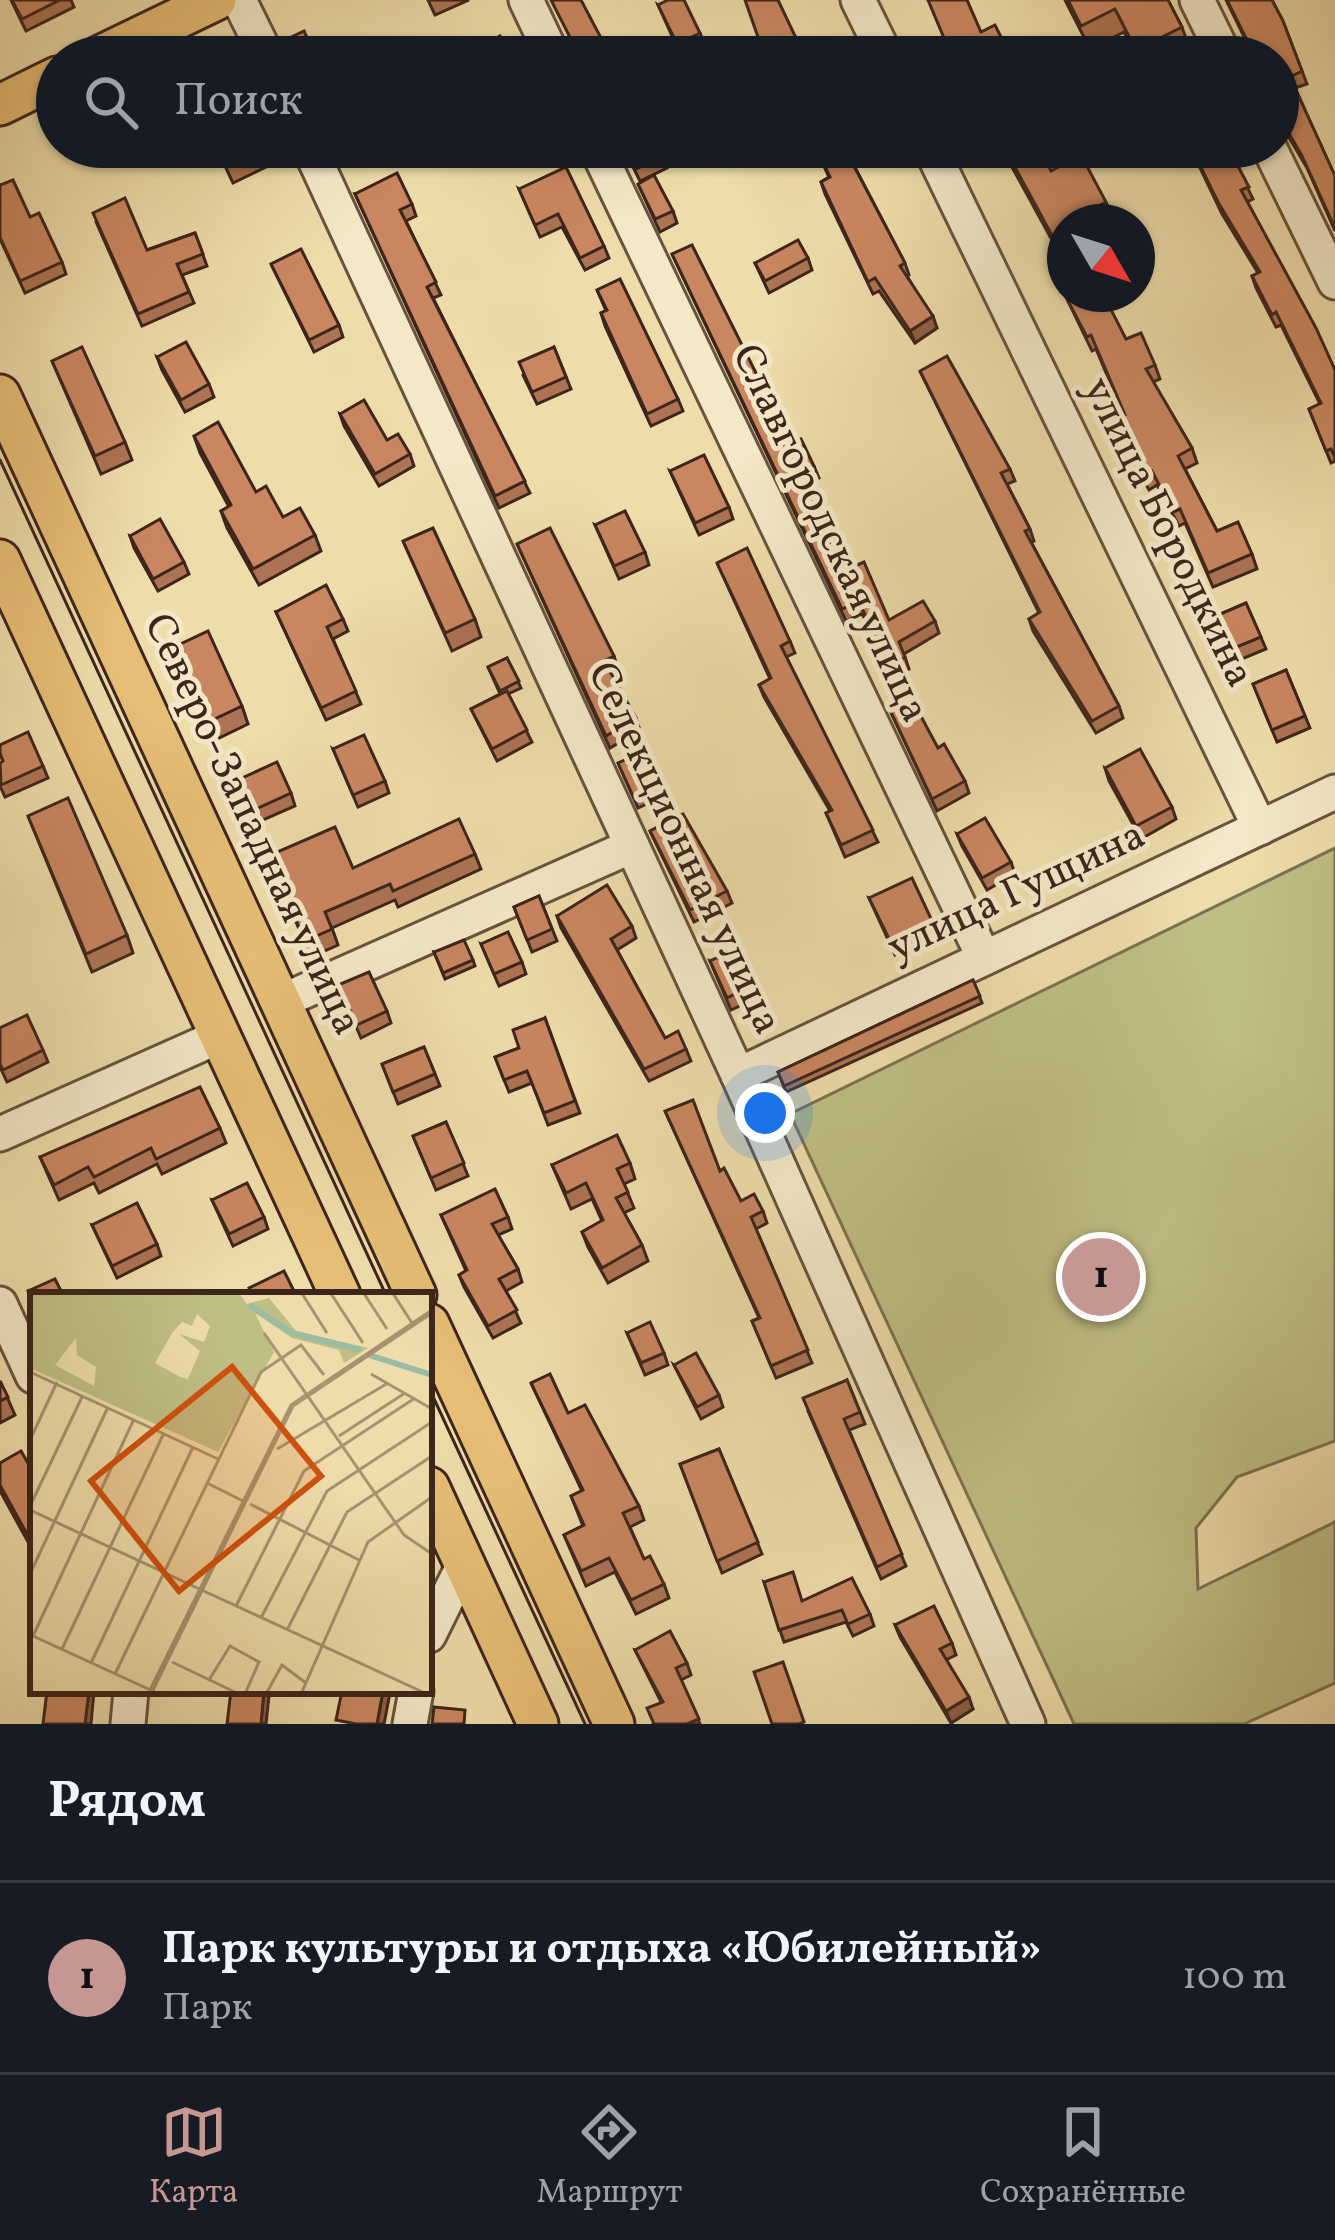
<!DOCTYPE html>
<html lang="ru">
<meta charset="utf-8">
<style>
body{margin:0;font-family:Vollkorn,serif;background:#20242c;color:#f1f3f6}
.compass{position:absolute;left:1047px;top:204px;width:108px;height:108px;border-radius:50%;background:#171b24;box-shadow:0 3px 9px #0004;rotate:129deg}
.you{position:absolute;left:765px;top:1113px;width:42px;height:42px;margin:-30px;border:9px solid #fff;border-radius:50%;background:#1a73e8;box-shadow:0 0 0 18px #1a73e833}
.badge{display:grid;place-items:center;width:78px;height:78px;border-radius:50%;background:#c59692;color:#111;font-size:39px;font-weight:700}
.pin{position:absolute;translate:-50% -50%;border:6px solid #fff;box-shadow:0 3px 12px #0006}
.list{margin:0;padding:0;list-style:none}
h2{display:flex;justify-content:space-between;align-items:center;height:156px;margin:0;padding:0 48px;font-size:51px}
h2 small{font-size:39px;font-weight:400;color:#9ea1a6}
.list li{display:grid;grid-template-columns:78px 1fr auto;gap:36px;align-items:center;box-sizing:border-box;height:192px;padding:0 48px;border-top:3px solid #363941}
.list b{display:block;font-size:45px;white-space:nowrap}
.list p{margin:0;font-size:39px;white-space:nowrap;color:#9ea1a6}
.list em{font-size:39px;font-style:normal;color:#9ea1a6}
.icon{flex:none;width:66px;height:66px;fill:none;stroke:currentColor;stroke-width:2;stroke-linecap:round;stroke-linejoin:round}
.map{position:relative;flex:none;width:1335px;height:1724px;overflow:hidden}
.search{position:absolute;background:#171b24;box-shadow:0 3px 9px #0004;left:36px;right:36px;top:36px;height:132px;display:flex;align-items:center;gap:30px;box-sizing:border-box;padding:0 42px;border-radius:66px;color:#9ea1a6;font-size:45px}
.sheet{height:348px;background:#171b24}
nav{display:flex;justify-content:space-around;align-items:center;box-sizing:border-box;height:168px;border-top:3px solid #363941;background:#171b24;font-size:33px;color:#9ea1a6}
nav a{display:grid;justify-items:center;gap:6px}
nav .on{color:#c59692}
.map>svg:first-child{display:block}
.green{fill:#bfbe84;stroke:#7e724f;stroke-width:3}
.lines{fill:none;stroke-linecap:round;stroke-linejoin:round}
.minor-casing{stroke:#68533e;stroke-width:39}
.major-casing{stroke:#3c251a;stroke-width:45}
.minor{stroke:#f4e8c8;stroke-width:33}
.major{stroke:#e7be75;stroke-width:39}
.tram{stroke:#3c251a;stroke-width:3}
.wall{fill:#ad7353;stroke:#3c251a;stroke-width:3}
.shaded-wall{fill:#8d5e43;stroke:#3c251a;stroke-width:3}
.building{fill:#c98660;stroke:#3c251a;stroke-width:3}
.labels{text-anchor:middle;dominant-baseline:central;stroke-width:10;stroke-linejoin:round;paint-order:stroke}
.street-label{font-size:42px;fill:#3c251a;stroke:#f4e8c8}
.inset-river{fill:none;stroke:#9bbca3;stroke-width:6}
.inset-road{fill:none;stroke:#a79370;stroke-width:3}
.view{fill:#ce510e;fill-opacity:0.15;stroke:#ce510e;stroke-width:6}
.inset-edge{fill:none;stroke:#3c251a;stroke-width:6}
</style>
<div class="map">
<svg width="1335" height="1724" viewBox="0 0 1335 1724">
<rect width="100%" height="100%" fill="#eedcaa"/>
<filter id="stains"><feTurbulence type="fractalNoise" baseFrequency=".00167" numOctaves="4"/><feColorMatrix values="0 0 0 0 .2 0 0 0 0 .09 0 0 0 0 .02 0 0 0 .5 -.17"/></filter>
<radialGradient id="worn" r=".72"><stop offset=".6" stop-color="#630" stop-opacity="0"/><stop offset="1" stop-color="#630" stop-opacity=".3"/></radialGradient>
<!-- green -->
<polygon class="green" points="1335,848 1335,1441 1237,1477 1196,1528 1198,1589 1335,1522 1335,1683 1244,1724 1074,1724 790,1114"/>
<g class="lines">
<!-- minor casing -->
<g class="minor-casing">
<g id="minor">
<polyline points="239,0 267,57"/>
<polyline points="526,0 553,57"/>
<polyline points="858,0 886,57"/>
<polyline points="1197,0 1225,57"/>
<polyline points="309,147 738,1075 1028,1724"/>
<polyline points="596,147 984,958"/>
<polyline points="930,147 1260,828"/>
<polyline points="1269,147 1335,282"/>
<polyline points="280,1002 632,846"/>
<polyline points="738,1075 1335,792"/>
<polyline points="0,1134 220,1036"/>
<polyline points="0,1304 33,1376"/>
<polyline points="429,1635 464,1564"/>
<polyline points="128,1724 131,1691"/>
<polyline points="410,1724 416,1691"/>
</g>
</g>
<!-- major casing -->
<g class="major-casing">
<g id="major">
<polyline points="98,57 216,0"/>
<polyline points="0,105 57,77"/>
<polyline points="0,395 416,1295"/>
<polyline points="0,560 340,1295"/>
<polyline points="429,1324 614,1724"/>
<polyline points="429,1487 538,1724"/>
</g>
</g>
<!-- minor -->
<use href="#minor" class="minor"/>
<!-- major -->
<use href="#major" class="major"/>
<!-- tram -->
<g class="tram">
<polyline points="0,460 386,1295"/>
<polyline points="429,1388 585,1724"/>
</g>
</g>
<!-- wall -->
<g class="wall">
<polygon points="11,0 71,0 74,7 26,31"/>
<polygon points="428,0 469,0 435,15"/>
<polygon points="1065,0 1168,0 1182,27 1190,50 1177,57 1136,57 1124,32 1090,49"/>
<polygon points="1226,0 1272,0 1283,21 1307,84 1295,88 1335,176 1335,231 1307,168 1278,119 1278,57 1253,55"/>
<polygon points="658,5 700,33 705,45 681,56"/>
<polygon points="216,147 260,147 268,166 233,183"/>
<polygon points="332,147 363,147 338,160"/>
<polygon points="518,147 544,147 523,158"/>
<polygon points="623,147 657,147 667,168 640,181"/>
<polygon points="815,147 848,147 850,153 848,154 905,263 909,275 907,276 937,328 915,343 879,291 873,294 825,194 821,182 829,177"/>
<polygon points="1001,147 1040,147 1051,171 1106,202 1112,218 1104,222 1065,222 1065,264"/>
<polygon points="1190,147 1228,147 1253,199 1247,202 1335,370 1335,461 1331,463 1309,409 1320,404 1281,325 1276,327 1256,288 1252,276 1258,273 1222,214"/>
<polygon points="638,184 673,211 677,223 660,232"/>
<polygon points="0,185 30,217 62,262 66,274 25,293 0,239"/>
<polygon points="519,189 604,246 609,258 585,270 562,227 540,237"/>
<polygon points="355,194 412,204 416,216 406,221 441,295 433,298 530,493 499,508"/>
<polygon points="97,224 147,250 195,233 207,266 182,275 194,303 142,326"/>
<polygon points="672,254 791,443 814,466 819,478 805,485 841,572 889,620 935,621 939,633 904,654 909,669 897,675 862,614 846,621"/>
<polygon points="808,258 812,270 769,293 755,263"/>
<polygon points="271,264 339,325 343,337 314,352"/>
<polygon points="597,290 678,399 683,411 651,426 605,326 601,313 606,311"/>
<polygon points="1067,299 1126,339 1155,365 1160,379 1153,382 1192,448 1197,463 1185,469 1217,531 1252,554 1257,569 1213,587 1185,523 1179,526 1157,485 1149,490 1119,436 1114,422 1124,416 1096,349 1092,351"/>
<polygon points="554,347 571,389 537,404 523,375"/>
<polygon points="157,357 209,384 214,397 185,412 162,370"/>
<polygon points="52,361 125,442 132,460 101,474"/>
<polygon points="920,371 1010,469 1015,481 1007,484 1030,529 1034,541 1031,542 1119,706 1123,718 1096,733 1033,631 1029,619 1039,613"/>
<polygon points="340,414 410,454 414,466 379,486 344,426"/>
<polygon points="194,436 283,517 315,535 321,551 259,585 227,528 221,511 229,507 200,453"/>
<polygon points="670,471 729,507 733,519 699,535"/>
<polygon points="595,525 645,552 649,565 619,579"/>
<polygon points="130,536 184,562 189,574 158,591 134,548"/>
<polygon points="403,541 475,619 481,637 452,651"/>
<polygon points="517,544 614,656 618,668 610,673 636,718 640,730 610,748"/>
<polygon points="717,563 790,641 795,653 786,657 878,842 845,857 826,813 830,811 764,697 759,685 770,679"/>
<polygon points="1246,603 1266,649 1237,661 1218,615"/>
<polygon points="276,612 343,619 348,631 333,639 361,704 326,720"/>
<polygon points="172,648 242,706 248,724 213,741"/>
<polygon points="507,658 521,688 508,694 532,742 497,761 471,709 500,694 488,667"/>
<polygon points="1286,670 1310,728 1277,742 1253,684"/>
<polygon points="888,706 965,781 969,793 937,811"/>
<polygon points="333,749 385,781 389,793 358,807"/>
<polygon points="0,755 43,766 48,778 5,797 0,786 3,761"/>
<polygon points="618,763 648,789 653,801 638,808"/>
<polygon points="1105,768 1172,807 1176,819 1141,839 1109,781"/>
<polygon points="291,793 295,806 249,826 236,795"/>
<polygon points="28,816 127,935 133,953 92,972"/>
<polygon points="650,831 727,891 732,903 694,922"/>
<polygon points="957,834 1011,862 1015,874 987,890 962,846"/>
<polygon points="475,854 481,869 398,907 395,900 332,928 338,945 311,957 268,856 353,868"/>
<polygon points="539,896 557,941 532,952 514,907"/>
<polygon points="869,898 933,923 938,935 895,955"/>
<polygon points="557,916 632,926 636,938 617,950 665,1038 686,1049 691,1061 649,1081 561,928"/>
<polygon points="481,944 522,962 526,974 499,986"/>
<polygon points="434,952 473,960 475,966 445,979"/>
<polygon points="710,961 756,983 761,996 731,1010"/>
<polygon points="973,980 982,1003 786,1092 778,1072"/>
<polygon points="338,985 387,1011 391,1023 361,1038"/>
<polygon points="545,1018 580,1113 548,1125 532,1083 509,1092 495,1057 519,1048"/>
<polygon points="0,1028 43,1050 48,1062 7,1082 0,1067"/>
<polygon points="424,1047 440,1086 398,1104 382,1064"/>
<polygon points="665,1111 720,1171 741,1201 763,1211 767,1223 756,1229 812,1363 776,1378 752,1321 759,1318"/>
<polygon points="446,1122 468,1176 436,1190 413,1136"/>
<polygon points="220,1128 226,1143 162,1174 157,1164 99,1193 94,1183 59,1200 40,1157"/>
<polygon points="630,1163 635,1179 624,1184 634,1208 624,1213 642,1245 648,1261 608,1283 588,1247 582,1232 602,1221 592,1199 571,1209 552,1165"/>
<polygon points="212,1200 264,1217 268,1229 233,1246"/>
<polygon points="441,1215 508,1217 512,1229 498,1235 518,1269 522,1282 506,1291 521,1323 493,1338 464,1287 459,1275 466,1271"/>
<polygon points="92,1225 157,1244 161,1256 117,1278"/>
<polygon points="627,1333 664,1353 668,1365 645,1375"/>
<polygon points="674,1365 719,1395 723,1407 701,1419"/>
<polygon points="847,1380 865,1424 849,1430 906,1566 881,1579 808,1411"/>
<polygon points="0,1381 15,1415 0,1423"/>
<polygon points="531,1383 568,1413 639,1506 644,1520 630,1527 644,1559 664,1584 669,1598 636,1614 615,1572 586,1586 564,1535 583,1526 571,1496 582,1491"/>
<polygon points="719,1449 762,1554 722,1573 680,1464"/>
<polygon points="0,1463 33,1472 33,1551 0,1491"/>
<polygon points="764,1582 803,1601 870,1614 874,1626 853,1636 846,1622 784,1642"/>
<polygon points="895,1625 952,1643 956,1655 946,1660 973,1709 951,1723 900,1637"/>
<polygon points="635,1650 687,1663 691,1675 681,1680 700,1724 653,1724 661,1702"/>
</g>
<!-- shaded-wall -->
<g class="shaded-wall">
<polygon points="933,316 937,328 915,343 910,331"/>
<polygon points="89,1691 94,1691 91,1724 85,1724"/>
<polygon points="264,1691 267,1691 269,1696 266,1724 261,1724"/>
<polygon points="383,1691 389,1691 390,1693 384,1724 377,1724"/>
<polygon points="969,1697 973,1709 951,1723 946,1711"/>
</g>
<!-- building -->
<g class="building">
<polygon points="12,0 60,0 22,19"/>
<polygon points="551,0 581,0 611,57 580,57"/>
<polygon points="668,0 684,0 700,33 677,44 658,5"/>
<polygon points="745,0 778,0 805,57 765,57"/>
<polygon points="928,0 967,0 981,32 995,25 1011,57 952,57"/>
<polygon points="1068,0 1168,0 1182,27 1136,50 1115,9 1081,26"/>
<polygon points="1227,0 1272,0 1283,21 1302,71 1290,77 1335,176 1335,228 1302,156 1278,114 1278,57 1248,57 1254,54"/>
<polygon points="304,31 316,57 290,57 283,41"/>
<polygon points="500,36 511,57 468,57 466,53"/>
<polygon points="214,50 217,57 199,57"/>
<polygon points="218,147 260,147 261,148 227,165"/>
<polygon points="625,147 657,147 662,156 636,169"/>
<polygon points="816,147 844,147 905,263 900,266 933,316 910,331 875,278 868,282 821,182 830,177"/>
<polygon points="1004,147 1040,147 1051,171 1081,155 1106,202 1083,214 1087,222 1065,222 1065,248 1060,250"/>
<polygon points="1191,147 1228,147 1249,187 1241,190 1316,328 1335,370 1335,457 1331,449 1326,451 1309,409 1321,403 1276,312 1272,315 1252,276 1260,272 1218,202"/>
<polygon points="566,167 604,246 580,258 558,214 535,225 519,189"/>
<polygon points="397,173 412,204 400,210 436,282 427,287 525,481 495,496 355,194"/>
<polygon points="654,175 673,211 655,219 638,184"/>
<polygon points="13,180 30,217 39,213 62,262 20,281 0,237 0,185"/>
<polygon points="125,198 147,250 195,233 203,254 177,264 189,292 138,314 93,213"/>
<polygon points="798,240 808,258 765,281 755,263"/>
<polygon points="692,245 791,443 801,439 814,466 800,473 841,572 864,562 889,620 923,601 935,621 899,642 905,657 893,663 858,602 842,609 672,254"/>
<polygon points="301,249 339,325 309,340 271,264"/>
<polygon points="620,279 678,399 647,414 601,313 607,310 597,290"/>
<polygon points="1077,294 1103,294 1126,339 1141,333 1155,365 1146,369 1192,448 1178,456 1217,531 1238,522 1252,554 1208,573 1180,509 1173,512 1152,471 1144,475 1114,422 1125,415 1091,335 1087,337 1067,299"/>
<polygon points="186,342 209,384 181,400 157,357"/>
<polygon points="82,347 125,442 95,456 52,361"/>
<polygon points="554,347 566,377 532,392 519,362"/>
<polygon points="947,356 1010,469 1001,473 1030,529 1025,531 1119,706 1092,721 1029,619 1040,612 920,371"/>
<polygon points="364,400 387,440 398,434 410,454 375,474 340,414"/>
<polygon points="218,422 256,492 266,486 283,517 300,508 315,535 253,569 221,511 231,505 194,436"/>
<polygon points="704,455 729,507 695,523 670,471"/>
<polygon points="625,511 645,552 614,566 595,525"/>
<polygon points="160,519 184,562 153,579 130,536"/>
<polygon points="433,528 475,619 445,633 403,541"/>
<polygon points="550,528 614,656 604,661 636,718 606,736 517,544"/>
<polygon points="747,548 790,641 781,646 873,830 841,845 826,813 832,810 759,685 771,678 717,563"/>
<polygon points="326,585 343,619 327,627 356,691 321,708 276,612"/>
<polygon points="1246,603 1261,637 1232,649 1218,615"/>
<polygon points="208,631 242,706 206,723 172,648"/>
<polygon points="507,658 519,681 500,691 488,667"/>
<polygon points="1286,670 1305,716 1272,730 1253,684"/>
<polygon points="507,691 527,730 492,749 471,709"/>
<polygon points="909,694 938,748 944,744 965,781 932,799 888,706"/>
<polygon points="28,732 43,766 1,785 0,763 3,761 0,753 0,745"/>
<polygon points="364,735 385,781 353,795 333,749"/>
<polygon points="1140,749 1172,807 1136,826 1105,768"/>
<polygon points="634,756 648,789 633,796 618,763"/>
<polygon points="277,762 291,793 245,814 231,783"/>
<polygon points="68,798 127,935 86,954 28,816"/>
<polygon points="683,814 727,891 690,910 650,831"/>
<polygon points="985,818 1011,862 982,878 957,834"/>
<polygon points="459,819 475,854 393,891 390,884 325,912 332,929 305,941 268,856 335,827 353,868"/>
<polygon points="912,878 933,923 891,943 869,898"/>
<polygon points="607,885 632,926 611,939 665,1038 678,1031 686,1049 644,1069 557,916"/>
<polygon points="539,896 552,929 527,940 514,907"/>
<polygon points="508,932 522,962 494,974 481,944"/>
<polygon points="464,940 473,960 443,973 434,952"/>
<polygon points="740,947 756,983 727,998 710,961"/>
<polygon points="369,972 387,1011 357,1025 338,985"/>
<polygon points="973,980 980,996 784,1086 778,1072"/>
<polygon points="27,1015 43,1050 3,1070 0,1064 0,1028"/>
<polygon points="545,1018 575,1101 544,1113 527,1071 504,1080 495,1057 519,1048 513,1030"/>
<polygon points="424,1047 435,1074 393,1092 382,1064"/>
<polygon points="200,1087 220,1128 156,1159 151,1148 94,1177 88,1167 54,1185 40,1157"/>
<polygon points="693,1100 720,1171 724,1168 741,1201 754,1194 763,1211 751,1217 808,1350 771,1366 752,1321 760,1318 665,1111"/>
<polygon points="446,1122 464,1163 431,1178 413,1136"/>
<polygon points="617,1135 630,1163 617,1169 628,1192 616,1198 642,1245 602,1268 582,1232 603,1220 586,1183 566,1193 552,1165"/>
<polygon points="247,1183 264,1217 229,1234 212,1200"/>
<polygon points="495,1189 508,1217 492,1224 518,1269 499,1279 517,1310 488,1326 459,1275 467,1270 441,1215"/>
<polygon points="137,1203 157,1244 112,1266 92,1225"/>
<polygon points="284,1271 296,1295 252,1295 249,1288"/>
<polygon points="55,1279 63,1295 33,1295 33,1303 28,1291"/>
<polygon points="650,1322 664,1353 641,1363 627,1333"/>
<polygon points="696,1353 719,1395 697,1407 674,1365"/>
<polygon points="550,1374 568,1413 585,1405 639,1506 623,1513 644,1559 650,1556 664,1584 631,1600 609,1558 581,1571 564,1535 584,1525 571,1496 583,1490 531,1383"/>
<polygon points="847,1380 860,1412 844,1419 902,1554 877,1567 803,1398"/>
<polygon points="0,1381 8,1397 0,1401"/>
<polygon points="719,1449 758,1542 717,1561 680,1464"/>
<polygon points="21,1451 33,1472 33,1545 0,1485 0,1463"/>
<polygon points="793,1572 802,1601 852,1578 870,1614 848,1624 842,1610 779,1630 764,1582"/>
<polygon points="934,1606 952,1643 940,1649 969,1697 946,1711 895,1625"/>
<polygon points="670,1631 687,1663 676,1668 699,1719 687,1724 654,1724 647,1708 663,1702 635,1650"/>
<polygon points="783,1662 804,1722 799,1724 772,1724 754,1672"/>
<polygon points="47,1691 89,1691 85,1724 43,1724"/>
<polygon points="231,1691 264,1691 261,1724 227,1724"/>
<polygon points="342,1691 383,1691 377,1724 356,1724 336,1720"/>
<polygon points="434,1707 465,1710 464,1724 432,1724"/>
</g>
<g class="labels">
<!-- street labels -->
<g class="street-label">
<text transform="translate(1167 533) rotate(64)">улица Бородкина</text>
<text transform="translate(829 534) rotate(65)">Славгородская улица</text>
<text transform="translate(251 825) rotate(65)">Северо-Западная улица</text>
<text transform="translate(683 849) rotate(65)">Селекционная улица</text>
<text transform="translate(1017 893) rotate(-25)">улица Гущина</text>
</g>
</g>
<!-- overview -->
<g transform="translate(30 1292)">
<rect width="402" height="402" fill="#eedcaa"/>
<path d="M0,0H208L217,12L239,6L266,39L338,56L314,71L309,58L262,46L225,21L244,60L188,160L0,76ZM167,22L180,34L174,50L149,42L170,59L158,87L150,85L125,71L142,41L152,30L162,34ZM46,46L47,63L66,75L64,94L25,73Z" fill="#bfbe84" fill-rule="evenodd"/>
<path class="inset-river" d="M219,13L262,41L331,58M339,63L402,83"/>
<path class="inset-road" d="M271,0L297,41M300,0L333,51M333,0L357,37M362,0L382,31M234,41L374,243L402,262M0,80L188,167M341,82L402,117M309,144L375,101M0,148L27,90M247,157L358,91M177,191L213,209M220,212L329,268M0,214L53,103M0,218L176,300M0,282L78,115M176,300L397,402M206,314L274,179L385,106M231,326L297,199L402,130M257,338L317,220L402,164M3,344L104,127M3,344L127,401M32,357L134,141M142,370L209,402M61,371L163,155M85,382L231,80L271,53L294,83M179,388L200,354L229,370L215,402M118,402L261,113L402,18M121,402L263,114L402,21M236,402L252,373L276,391M271,402L338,250L402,205"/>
<path class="view" d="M202,75L291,184L149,299L61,189Z"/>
<rect width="402" height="402" class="inset-edge"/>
</g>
<rect width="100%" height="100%" filter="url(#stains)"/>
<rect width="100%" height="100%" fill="url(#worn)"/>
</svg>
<svg class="compass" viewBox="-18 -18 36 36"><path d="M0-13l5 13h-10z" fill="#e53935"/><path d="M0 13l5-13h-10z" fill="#9ea1a6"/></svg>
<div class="you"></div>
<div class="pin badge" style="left:1101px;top:1277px">1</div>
<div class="search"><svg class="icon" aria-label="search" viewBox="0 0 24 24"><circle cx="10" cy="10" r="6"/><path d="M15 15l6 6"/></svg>Поиск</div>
</div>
<section class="sheet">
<h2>Рядом<small></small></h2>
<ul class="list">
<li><span class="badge">1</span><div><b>Парк культуры и отдыха «Юбилейный»</b><p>Парк</p></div><em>100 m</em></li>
</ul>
</section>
<nav>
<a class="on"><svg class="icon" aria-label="map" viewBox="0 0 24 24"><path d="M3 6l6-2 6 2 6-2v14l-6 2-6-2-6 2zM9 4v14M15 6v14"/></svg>Карта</a>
<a><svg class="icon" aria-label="directions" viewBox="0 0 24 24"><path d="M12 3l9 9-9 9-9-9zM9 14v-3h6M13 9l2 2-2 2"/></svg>Маршрут</a>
<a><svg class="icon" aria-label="saved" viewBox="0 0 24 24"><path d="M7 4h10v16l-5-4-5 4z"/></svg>Сохранённые</a>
</nav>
